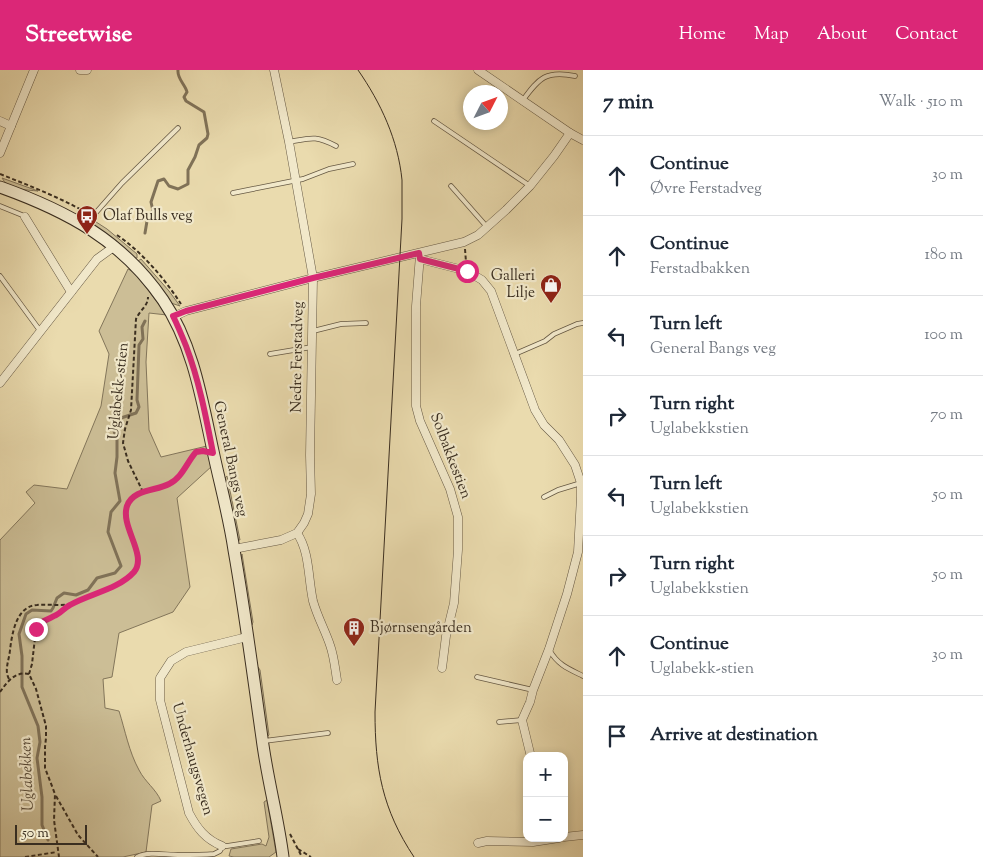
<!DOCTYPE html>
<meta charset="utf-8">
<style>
body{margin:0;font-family:"Sorts Mill Goudy",serif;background:#f6f6f7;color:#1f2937}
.controls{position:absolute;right:15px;bottom:15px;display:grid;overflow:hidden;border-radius:10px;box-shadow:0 2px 8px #0003}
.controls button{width:45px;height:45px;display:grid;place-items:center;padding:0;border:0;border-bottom:1px solid #e0e1e3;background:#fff;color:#1f2937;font:25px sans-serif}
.compass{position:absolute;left:463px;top:15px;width:45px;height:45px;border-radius:50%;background:#fff;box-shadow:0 2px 8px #0003;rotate:48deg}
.scale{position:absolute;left:15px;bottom:12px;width:72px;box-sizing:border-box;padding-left:5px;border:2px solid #3a2e20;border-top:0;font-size:14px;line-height:18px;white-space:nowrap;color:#3a2e20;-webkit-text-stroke:4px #f1e8ca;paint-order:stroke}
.stop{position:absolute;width:15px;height:15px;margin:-11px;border:4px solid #db2777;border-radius:50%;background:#fff}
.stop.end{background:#db2777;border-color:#fff;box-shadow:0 1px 5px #0008}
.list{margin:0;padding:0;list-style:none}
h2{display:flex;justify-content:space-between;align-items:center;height:65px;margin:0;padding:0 20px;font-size:21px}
h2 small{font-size:16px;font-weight:400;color:#747a83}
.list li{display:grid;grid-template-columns:32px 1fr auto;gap:15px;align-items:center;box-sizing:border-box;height:80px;padding:0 20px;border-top:1px solid #e0e1e3}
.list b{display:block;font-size:19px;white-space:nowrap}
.list p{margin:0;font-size:16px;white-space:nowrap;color:#747a83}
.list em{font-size:16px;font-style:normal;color:#747a83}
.icon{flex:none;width:28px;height:28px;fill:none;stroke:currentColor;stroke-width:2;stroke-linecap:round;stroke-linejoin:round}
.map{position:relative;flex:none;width:583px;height:787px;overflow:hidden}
header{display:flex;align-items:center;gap:30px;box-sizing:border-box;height:70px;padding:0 25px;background:#db2777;color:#fff}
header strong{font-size:24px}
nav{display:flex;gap:28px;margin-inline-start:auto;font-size:18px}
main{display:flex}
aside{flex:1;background:#fff}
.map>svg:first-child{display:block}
.green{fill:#ccbe96;stroke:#83765b}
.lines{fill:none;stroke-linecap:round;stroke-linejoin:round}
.stream{stroke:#807258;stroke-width:3}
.lane-casing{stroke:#665944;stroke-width:5.5}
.street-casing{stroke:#665944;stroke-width:9}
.secondary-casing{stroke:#3a2e20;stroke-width:13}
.path{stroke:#3a2e20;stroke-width:2;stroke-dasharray:4 2.5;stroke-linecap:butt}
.lane{stroke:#f1e8ca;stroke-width:4}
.street{stroke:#f1e8ca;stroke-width:8}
.secondary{stroke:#f1e8ca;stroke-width:11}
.tram{stroke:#3a2e20;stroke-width:1}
.route{stroke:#db2777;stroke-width:6}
.labels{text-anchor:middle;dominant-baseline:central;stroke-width:4.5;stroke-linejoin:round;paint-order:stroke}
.poi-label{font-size:15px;fill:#3a2e20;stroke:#f1e8ca;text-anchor:start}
.street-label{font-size:15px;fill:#3a2e20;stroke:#f1e8ca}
.water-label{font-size:16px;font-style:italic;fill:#574a38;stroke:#f1e8ca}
</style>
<header>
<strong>Streetwise</strong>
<nav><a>Home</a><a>Map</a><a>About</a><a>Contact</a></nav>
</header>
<main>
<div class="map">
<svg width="583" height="787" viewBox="0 0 583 787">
<rect width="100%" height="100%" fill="#eadbae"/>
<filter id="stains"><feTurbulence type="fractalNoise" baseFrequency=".004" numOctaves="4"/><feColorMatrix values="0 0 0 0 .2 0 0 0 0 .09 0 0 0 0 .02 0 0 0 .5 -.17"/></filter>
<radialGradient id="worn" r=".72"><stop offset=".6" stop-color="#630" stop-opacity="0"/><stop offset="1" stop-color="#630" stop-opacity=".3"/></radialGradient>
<!-- green -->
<g class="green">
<path d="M2,108L38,121C26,120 7,119 2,108Z"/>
<polygon points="93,150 107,159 137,184 137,188 135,188 92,155 91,153"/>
<polygon points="141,189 169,221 180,236 171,233 139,193 138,191"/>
<path d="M128,199L134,202L167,245L149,243L146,292L149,360L161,387L207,376L212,396L177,428L190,517L173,542L119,563L112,607L103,609L105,638L119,641C125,660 129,682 139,700C145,712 156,719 161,731L152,735L146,782L123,787H0V470L35,433L26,422L34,415L67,419L101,336L109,284L99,261Z"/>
<polygon points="227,406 240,470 238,470 224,409"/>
<polygon points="242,484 253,552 252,555 240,490"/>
<polygon points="258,597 260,600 269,665 268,666 267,666"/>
<polygon points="267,730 276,782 269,787 234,787 229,786 231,779 262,774 266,776 269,767 264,732"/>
</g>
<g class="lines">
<!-- stream -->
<g class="stream">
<path d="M145,163L148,145L153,141L151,132L158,111L164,109L169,116L178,119L188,114V100L195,87L199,75L207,68L208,64L204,42L186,31L184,27L187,22C185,14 177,9 178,0"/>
<polyline points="48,770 42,755 42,727 37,688 40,672 38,656 22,617 22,586 19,564 26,544 32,540 51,541 53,538 57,528 64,523 76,525 88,520 97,508 115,503 121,496 108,462 111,442 120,431 115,403 117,387 117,370 113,358 121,348 136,343 139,337 137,330 139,275 143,269 142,257 145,251"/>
</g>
<!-- lane casing -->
<g class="lane-casing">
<g id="lane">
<path d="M523,30C539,8 546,0 575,6"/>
<polyline points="434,51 530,116"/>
<path d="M289,72C311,68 315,65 336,76"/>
<polyline points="451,116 487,157"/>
<polyline points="233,123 303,109 329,99 353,94"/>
<polyline points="0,136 22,145 25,147"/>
<polyline points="85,155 122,113 178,58"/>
<polyline points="0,206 41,262"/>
<polyline points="313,261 341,254 366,253"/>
<polyline points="270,284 312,277"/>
<polyline points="515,284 545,271 554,264 577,254 583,253"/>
<polyline points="544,427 558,420 581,413"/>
<path d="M550,581C558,595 569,599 583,606"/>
<polyline points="477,607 533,620"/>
<polyline points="499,652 522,650"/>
<polyline points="264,671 328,663"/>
<path d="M137,787C149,781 165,785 178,785C190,785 202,785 214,784L220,781L222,776H227L259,771"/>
</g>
</g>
<!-- street casing -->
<g class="street-casing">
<g id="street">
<polyline points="80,0 87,0"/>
<polyline points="478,0 570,63 583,70"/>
<polyline points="0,51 11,56"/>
<polyline points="0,83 34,0"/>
<polyline points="25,147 71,222"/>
<polyline points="420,185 416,236 416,336 420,351 450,419 458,447 458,480 454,533 446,566 442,598"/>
<polyline points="420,189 467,201 482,210 491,221 535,340 544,355 559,370 575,395 581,413 581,427 578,482 567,524 549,579 533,620 530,632 522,650 530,683"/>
<polyline points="173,247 186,241 313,208 464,172 478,165 506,140 530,116 554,86 570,63"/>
<polyline points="0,313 97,189 115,176"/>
<path d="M297,463C310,482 308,509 313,531C317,546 325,560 330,575C334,586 335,598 337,610"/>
<polyline points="234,479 281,470 297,463 304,453 308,444 311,424 310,385 313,208 289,72 274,0"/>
<polyline points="564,767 583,765"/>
<polyline points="478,773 487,771 533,772 559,768"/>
<path d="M222,776C205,769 197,758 189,743L160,630V608L171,591L186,582L247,567"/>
</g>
</g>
<!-- secondary casing -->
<g class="secondary-casing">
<path id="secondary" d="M0,117C67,141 122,170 163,230C193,274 202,330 213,381C220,414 229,446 234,480C245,542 253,605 262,668C267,708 278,747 283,787"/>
</g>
<!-- path -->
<g class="path">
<path d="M0,104C30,116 59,127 87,143"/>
<path d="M117,165C143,183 164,208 181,234"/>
<polyline points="465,179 466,192"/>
<path d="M143,422L128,391L123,373L125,359L131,340L136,249C140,240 148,236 148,227"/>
<polyline points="29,604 32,594 36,559 42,551 55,546 69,536"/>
<path d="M9,609C4,600 9,591 10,580C12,564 16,536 37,535C48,534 60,536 71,534C77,533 83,529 88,527C101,521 115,517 126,508C131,505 137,500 138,494C141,483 126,457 126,443C126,420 155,422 170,414C177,410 184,401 188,394C190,391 192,384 196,382C197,381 202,381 203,381"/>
<path d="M0,622C7,612 15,601 29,604L36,619L46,656V668L45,677V698L55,724L54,750L59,787"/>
<polyline points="56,726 78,765 98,787"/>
<polyline points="290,764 302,787"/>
<polyline points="298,779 311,787"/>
<polyline points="25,787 57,782"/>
</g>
<!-- lane -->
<use href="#lane" class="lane"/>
<!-- street -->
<use href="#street" class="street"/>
<!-- secondary -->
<use href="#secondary" class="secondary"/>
<!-- tram -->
<path class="tram" d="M358,0C381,33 398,70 402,110C402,123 402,136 402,149L375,642C375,698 382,739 414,787"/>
</g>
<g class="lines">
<!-- route -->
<path class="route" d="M36,559C43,549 44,552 54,546C60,544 64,538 70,535C89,524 119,519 134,502C148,485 120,457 127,436C133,419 156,421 169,414C182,408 187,392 196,382L203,381L213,383C206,347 199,310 186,276C182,266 178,256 173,246L186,241L313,208L419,183L420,189L467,201"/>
</g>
<!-- icons -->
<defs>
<g id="bus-pin" transform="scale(1.125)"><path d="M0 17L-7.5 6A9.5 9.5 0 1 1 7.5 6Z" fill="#8f2418" stroke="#f1e8ca"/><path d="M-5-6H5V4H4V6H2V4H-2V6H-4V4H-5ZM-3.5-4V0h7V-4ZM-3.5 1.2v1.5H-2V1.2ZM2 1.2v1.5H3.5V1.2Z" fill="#fff"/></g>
<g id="shop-pin" transform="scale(1.125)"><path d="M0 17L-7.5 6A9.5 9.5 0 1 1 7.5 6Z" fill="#8f2418" stroke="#f1e8ca"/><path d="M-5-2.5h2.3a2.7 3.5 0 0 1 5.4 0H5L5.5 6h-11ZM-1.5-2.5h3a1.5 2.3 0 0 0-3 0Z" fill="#fff"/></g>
<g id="building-pin" transform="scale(1.125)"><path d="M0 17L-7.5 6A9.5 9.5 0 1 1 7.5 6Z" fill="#8f2418" stroke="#f1e8ca"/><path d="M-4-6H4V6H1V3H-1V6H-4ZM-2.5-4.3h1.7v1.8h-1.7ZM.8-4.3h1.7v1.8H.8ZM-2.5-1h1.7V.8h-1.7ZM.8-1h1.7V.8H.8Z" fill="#fff"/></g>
</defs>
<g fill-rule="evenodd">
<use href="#bus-pin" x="87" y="146"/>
<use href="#shop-pin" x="551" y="215"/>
<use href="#building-pin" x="354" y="558"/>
</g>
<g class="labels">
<!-- poi labels -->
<g class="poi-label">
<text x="103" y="146">Olaf Bulls veg</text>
<text x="535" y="206" text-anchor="end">Galleri<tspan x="535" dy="17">Lilje</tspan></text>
<text x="370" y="558">Bjørnsengården</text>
</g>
<!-- street labels -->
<g class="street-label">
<text transform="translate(298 287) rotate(-89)">Nedre Ferstadveg</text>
<text transform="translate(119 321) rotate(-84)">Uglabekk-stien</text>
<text transform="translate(450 386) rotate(69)">Solbakkestien</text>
<text transform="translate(230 389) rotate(78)">General Bangs veg</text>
<text transform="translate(192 689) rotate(74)">Underhaugsvegen</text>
</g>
<!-- water labels -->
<g class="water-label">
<text transform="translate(28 704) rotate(-92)">Uglabekken</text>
</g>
</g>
<rect width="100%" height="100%" filter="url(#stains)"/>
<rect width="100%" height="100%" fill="url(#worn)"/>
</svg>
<div class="controls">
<button>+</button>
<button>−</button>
</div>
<svg class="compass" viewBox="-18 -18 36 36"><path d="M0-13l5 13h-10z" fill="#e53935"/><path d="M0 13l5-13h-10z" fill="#747a83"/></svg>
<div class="scale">50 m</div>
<div class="stop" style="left:467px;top:201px"></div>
<div class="stop end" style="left:36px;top:559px"></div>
</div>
<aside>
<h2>7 min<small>Walk · 510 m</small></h2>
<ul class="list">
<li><svg class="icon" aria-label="ahead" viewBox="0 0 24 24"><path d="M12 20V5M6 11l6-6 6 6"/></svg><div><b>Continue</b><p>Øvre Ferstadveg</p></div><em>30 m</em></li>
<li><svg class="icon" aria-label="ahead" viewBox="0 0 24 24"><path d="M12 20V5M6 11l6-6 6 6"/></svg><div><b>Continue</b><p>Ferstadbakken</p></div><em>180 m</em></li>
<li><svg class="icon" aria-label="left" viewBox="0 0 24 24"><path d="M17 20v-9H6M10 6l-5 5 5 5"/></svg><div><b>Turn left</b><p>General Bangs veg</p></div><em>100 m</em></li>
<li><svg class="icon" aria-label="right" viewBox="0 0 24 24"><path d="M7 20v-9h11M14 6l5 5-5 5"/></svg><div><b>Turn right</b><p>Uglabekkstien</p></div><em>70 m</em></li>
<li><svg class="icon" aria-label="left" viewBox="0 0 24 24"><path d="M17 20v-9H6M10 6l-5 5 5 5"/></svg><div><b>Turn left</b><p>Uglabekkstien</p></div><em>50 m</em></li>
<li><svg class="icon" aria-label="right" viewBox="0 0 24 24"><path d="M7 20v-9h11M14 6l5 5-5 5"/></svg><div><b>Turn right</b><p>Uglabekkstien</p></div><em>50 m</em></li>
<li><svg class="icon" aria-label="ahead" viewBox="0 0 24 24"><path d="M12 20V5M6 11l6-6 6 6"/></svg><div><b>Continue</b><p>Uglabekk-stien</p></div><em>30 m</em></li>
<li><svg class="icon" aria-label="arrive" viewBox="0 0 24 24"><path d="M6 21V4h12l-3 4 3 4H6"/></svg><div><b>Arrive at destination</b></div></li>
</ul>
</aside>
</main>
